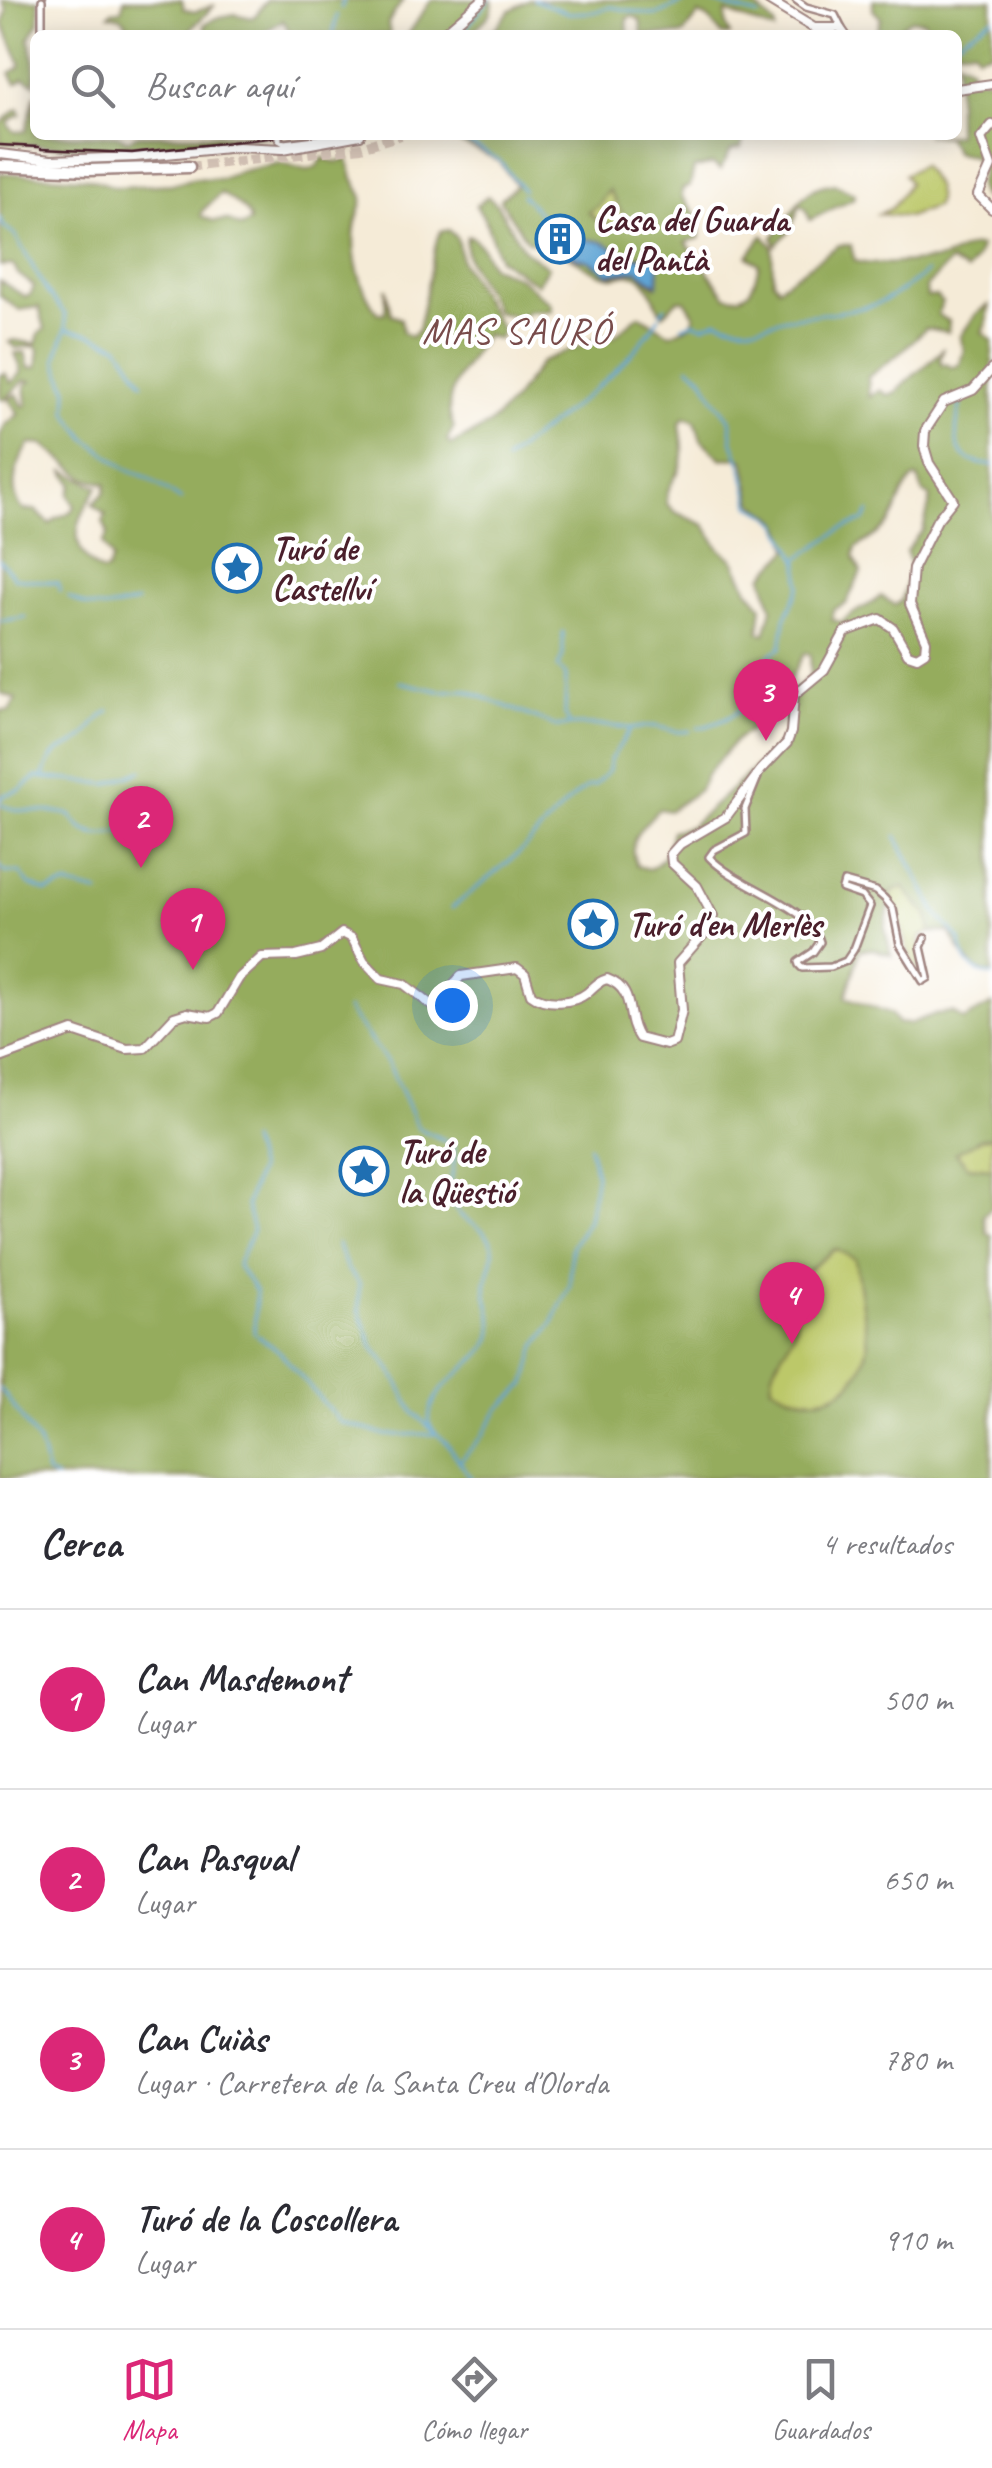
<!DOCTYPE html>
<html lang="es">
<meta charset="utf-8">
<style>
body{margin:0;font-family:Caveat,sans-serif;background:#f7f7f7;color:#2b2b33}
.you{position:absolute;left:452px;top:1005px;width:35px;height:35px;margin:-25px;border:8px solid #fff;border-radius:50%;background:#1a73e8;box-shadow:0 0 0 15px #1a73e833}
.badge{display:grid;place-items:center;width:65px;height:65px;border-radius:50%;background:#db2777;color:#fff;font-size:32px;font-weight:700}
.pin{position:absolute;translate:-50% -82px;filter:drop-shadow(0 2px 5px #0008)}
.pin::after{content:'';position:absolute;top:52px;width:35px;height:30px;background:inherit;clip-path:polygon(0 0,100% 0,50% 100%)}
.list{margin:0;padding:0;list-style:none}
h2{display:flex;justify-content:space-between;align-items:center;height:130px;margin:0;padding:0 40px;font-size:42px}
h2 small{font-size:32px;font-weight:400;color:#7c7c81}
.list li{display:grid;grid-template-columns:65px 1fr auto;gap:30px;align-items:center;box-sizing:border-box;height:180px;padding:0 40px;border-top:2px solid #e1e1e2}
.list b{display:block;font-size:38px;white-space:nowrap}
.list p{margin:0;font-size:32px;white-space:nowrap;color:#7c7c81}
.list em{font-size:32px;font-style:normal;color:#7c7c81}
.icon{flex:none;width:55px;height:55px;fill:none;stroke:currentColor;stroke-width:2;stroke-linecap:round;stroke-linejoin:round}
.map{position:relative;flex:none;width:992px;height:1478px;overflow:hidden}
.search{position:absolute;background:#fff;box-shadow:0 5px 25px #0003;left:30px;right:30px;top:30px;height:110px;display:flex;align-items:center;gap:25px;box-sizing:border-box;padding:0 35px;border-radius:15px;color:#7c7c81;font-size:38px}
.sheet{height:850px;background:#fff}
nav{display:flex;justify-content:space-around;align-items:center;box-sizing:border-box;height:140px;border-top:2px solid #e1e1e2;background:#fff;font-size:28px;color:#7c7c81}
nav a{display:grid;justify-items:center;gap:5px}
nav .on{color:#db2777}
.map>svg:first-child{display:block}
.green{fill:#bcc869;stroke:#83744a;stroke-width:2.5}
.forest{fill:#95ac5d;stroke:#706644;stroke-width:2.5;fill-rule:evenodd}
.water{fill:#5fa4d4;stroke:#546280;stroke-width:2.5}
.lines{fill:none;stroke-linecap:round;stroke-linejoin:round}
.stream{stroke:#5fa4d4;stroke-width:2.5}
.highway-tunnel{stroke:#d3c2b5;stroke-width:10;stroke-dasharray:10 5;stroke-linecap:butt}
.minor-casing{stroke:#a08581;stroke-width:10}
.major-casing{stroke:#a08581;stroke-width:12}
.highway-casing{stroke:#a08581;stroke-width:15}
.minor{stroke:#fff;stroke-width:5}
.major{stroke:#fff;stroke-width:8}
.highway{stroke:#fff;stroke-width:10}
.rail{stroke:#4a1f2b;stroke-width:2.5}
.minor-bridge-casing{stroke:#a08581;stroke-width:10;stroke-linecap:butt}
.minor-bridge{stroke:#fff;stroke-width:5}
.labels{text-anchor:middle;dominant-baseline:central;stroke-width:8;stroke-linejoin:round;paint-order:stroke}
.poi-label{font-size:35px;font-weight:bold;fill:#4a1f2b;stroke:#fff;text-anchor:start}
.neighbourhood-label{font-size:38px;letter-spacing:2.5px;fill:#784b4a;stroke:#fff}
</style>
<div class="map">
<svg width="992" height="1478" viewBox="0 0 992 1478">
<rect width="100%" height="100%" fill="#fff"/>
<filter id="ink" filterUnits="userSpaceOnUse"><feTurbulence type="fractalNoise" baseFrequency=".01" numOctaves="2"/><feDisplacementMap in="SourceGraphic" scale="20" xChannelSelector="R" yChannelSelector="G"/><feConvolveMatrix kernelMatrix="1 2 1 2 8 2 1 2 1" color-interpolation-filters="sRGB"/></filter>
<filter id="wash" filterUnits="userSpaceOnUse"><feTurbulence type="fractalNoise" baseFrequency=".0048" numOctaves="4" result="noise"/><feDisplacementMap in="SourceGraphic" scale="40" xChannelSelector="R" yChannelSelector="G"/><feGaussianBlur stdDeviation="2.25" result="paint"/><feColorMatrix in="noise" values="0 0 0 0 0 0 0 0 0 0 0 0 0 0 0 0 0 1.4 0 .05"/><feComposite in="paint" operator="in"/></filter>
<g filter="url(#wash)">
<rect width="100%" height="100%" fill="#f5ebd7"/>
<!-- green -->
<g class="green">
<path d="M921,165C931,178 942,191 935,207L908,217L879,214L892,208L909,183L904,175Z"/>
<polygon points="609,189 623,215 619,226 599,222 588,212 599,205"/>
<path d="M903,887L928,916L931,932L922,936L920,941L925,979C900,956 906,921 890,903L892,890Z"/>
<polygon points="992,1137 992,1169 967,1166 956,1153 980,1139"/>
<path d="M835,1249L855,1258L868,1344C860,1397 816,1412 772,1386C769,1363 790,1348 795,1327C797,1315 791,1298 788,1286Z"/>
</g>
<!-- forest -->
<g class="forest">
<polygon points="1,0 39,0 39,22 29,39 35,62 35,84 24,78 16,84 10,73 20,67 20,62 3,24 7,10"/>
<polygon points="124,0 182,0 184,9 195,12 215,5 185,35 119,35 119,30 128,25 121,17 109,15 112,11 121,10"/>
<path d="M267,0H403L388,23L390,35H291L283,20L261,35H208L204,25L216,18L235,14C259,20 251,20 267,0Z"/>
<path d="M431,0H492C496,17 479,22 470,35H408Z"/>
<polygon points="529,0 754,0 754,5 775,25 775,31 726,12 726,25 730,35 722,35 708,18 699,14 683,35 642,35 640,20 632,16 627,18 628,35 483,35 496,28 509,11"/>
<polygon points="873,0 992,0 992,51 977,55 974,49 957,49 957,35 934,35 924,21 911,19 902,25 908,35 875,35 881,18 873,10"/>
<polygon points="957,60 971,67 971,76 992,79 992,193 982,197 978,185 982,170 972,156 956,153 946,137 926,135 957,135"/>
<polygon points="35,94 35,135 117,135 127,140 138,135 269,135 122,150 0,143 0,124 16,110 19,109 21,114 9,121 9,126 15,132 26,131"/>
<path d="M443,135H744L741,148L731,150L720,170L713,164L694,168L690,186L682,189V197L698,217L700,238L686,242L726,296C751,301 754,285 759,264L748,256L763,235L772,246L773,281L778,287L839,245H851C851,247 854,259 855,260C864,268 923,261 935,260C952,259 964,244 980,247L976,259L967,271L950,262L926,287L927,297L936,296L942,302L938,315L949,321L948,332L926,328L900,353L868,377L869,397L880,390L887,395L896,393C909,375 931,366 944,347L940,359L942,365L947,364L952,368L960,364L964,349L960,337L976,314L989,305L986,326L982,332L992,340V975C970,972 960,950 950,932H931L928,916L903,887L892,891L885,929L891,955L873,949L860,950L846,997L890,1013L898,1023L909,1024L935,1014L953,1012L963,1020L992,1004V1137L980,1139L956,1153L967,1166L992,1168V1207L983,1216L987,1233L992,1235V1316L989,1319L992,1320V1478H0V710L9,711L16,699L0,693V436L5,425L19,414L8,399L17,394L23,406L27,405L25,385L31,381L25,380L4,400L0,398V375L5,373L11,383L22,372L15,353L25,352L29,368L37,367L39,349L34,346L16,348L9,342L14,340L36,344L39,333L45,329L39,307L19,310L0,296V281L26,297L31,294L34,286L18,274L13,265L0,266V173L88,178L116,187L172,184L195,178L222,179L237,172L279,163L308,170L316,167L323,158L336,162L348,159L353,178L363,197C362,208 356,217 355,228C351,256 361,292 378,313H385L386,288L391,315L401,319L403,332L411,337L418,330L437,239L441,231L449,230L457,238L462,263L503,332L498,339L486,335C469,361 437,396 454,427L447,441L451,445L489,425L513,401L542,361L588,343L600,334L613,337L639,315L671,334L690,325L695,316L685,300H677L663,315C655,303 650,282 636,275C628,272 620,277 612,277C598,276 565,256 558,245L563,242L560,236L548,246L527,241L500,200L516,185L498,160ZM609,190L623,215L619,225L599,222L588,212L599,205ZM221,193C231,200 250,210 250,222L241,227L227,220L213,221L201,216L202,211ZM587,239C607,245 626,259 647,255L655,286L637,270L611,274L589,261L574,257L573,253L581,249ZM685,417L695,421L701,440L722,459L737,457L744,460L753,503C777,518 784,521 789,550L763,576L772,608L765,634L759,632L762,606L748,589L734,560L719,548L705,525L675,512L667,504C665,487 676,480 681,465C686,450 681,438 680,423ZM30,444L44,445L85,478L106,484L105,492L93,504L106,515L103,522L108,533L103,544L112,559L107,571L102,572C63,547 78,516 98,487L63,470L73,484L69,494L75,507C68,517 57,514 50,524L35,510H23C7,491 16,463 30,444ZM914,478H918L923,492L931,497L923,530L906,551L911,566L901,601L895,605L881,596C868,608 854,610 842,622L832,620L833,610L846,604L861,572L854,557L856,548C867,540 881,534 890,522C901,506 897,496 914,478ZM805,653L810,654L811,675L792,694L784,736L778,747L691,826L672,831C668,847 665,862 649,869L637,866C624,840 643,826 659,809L669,811L699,790L706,775L737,739L778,713L769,703L785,688ZM835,1249L855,1259L868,1344C860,1397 816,1413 772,1386C769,1363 790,1348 795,1326C797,1315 791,1298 788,1286Z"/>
<path d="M835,184L855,194L854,198L810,220L805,208L800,205L790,230L775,246L773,237C794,216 799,184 835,184Z"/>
<polygon points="488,196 498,206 524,250 548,267 537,284 499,259 485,219 476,206"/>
<path d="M471,236L482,247L491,266L519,277L551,304L552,311H528L520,318L496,312C488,287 459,263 467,236Z"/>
</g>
<!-- water -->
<polygon class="water" points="586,239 603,242 629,257 653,257 659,263 658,285 637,270 609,274 589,261 574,257 572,253 581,249"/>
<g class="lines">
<!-- stream -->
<g class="stream">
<polyline points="534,0 569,13 594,12 611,7 655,15 689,0"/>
<polyline points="703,0 759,16"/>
<polyline points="488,2 489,0"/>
<polyline points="341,8 344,0"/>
<polyline points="881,30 891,35"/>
<polyline points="333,35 337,15"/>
<polyline points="460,35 486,4"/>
<polyline points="957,41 992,18"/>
<polyline points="454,135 499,160 523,190"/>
<polyline points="522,195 552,227 585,247"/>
<polyline points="0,218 2,225 15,235 47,292 65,314 66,329 90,334 119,346 143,382"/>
<polyline points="661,313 665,307"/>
<path d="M682,326L693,322L704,326L717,320C730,325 742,327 756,326C767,325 776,320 787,318C810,315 862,311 881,302C894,296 917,281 926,272"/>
<polyline points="66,329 56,359 68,390 67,412 75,424 87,439 125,468 148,478 181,500"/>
<path d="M689,366L703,377L714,398L730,419L733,443L742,466L751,506L766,513L778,523L799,562L800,586L785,619L781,648C763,656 762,667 763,685C746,710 727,722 698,728"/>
<path d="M961,400C955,433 947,463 992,465"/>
<path d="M505,461C558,414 622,379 659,317"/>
<polyline points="798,559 842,529 864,521 869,512"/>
<polyline points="0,560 15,578 58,583 60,591"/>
<path d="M68,597C91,611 109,611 137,602"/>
<polyline points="0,621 26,617"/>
<polyline points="563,632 563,655 558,667 566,675 565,715 569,723"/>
<path d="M400,682L440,691L465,690L558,727C570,723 615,726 628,728C636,730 644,726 652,726C666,727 672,734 690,731"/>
<path d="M44,775C56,740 65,755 85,736C94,726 97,718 109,711"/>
<polyline points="0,800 4,795 20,790 37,777 108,784 143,770"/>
<path d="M0,804C21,815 39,809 62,813C73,814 72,819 79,826C97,842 120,833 137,823"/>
<polyline points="896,836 937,914 960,940 966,962 980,973 992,976"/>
<polyline points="0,866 4,872 20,873 30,885 47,892 66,885 99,893"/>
<polyline points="452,908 519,853 572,798 587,787 595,785 609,770 610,760 630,730"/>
<path d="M347,1009L388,1063L418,1128L453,1144C459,1164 444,1186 454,1206C461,1222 479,1223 488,1237C501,1255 485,1270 486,1289C487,1307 499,1326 489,1343C472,1371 429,1384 429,1422L435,1434"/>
<polyline points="250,1141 258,1170 246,1205 253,1230 237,1265 256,1292 254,1333 279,1351 340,1422 386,1435 434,1434"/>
<polyline points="337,1243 347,1269 359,1283 359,1310 373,1347 392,1371 414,1413 447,1443 471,1478"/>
<polyline points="1,1389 40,1445 47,1473 56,1478"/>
<polyline points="461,1460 483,1435 498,1410 526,1384 536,1346 551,1326 570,1285 571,1248 588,1220 596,1174 589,1146"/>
</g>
</g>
</g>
<g filter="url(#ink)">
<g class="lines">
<!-- highway-tunnel -->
<polyline class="highway-tunnel" points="189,167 361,147 401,135"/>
<!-- minor casing -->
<g class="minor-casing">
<g id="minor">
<polyline points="796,0 806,7 835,15 842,29"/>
<polyline points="42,35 42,0"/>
<polyline points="279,140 284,143 332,137"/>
<path d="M758,777L745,809L746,833L714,850L709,857C737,887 810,905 820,942L813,952L798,962L799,965L802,968L831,967L846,961L854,949L870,906L862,896L842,889L844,882L876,891L885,899L893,909L900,944L923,981L928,978L921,947L925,938"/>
</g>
</g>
<!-- major casing -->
<g class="major-casing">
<g id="major">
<polyline points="768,0 814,28 840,28 845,35"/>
<polyline points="441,35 482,0"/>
<polyline points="957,89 992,84"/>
<polyline points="992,125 981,138 991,166 978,195 992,209"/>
<polyline points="0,154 51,160 135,157 238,147 283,149 360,135"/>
<path d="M0,1058L73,1031L127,1049L145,1048L174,1017L187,1013L210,1017L218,1013L239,978L262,957L296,956L321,950L342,933L352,938L364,961L381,979L404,984L438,1010L448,1007L452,986L461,976L517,968L525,974L531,994C545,1005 573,1004 587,993C595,986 597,982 607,979C637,990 624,1017 639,1038L666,1045L674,1042L682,1010L678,963L710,927L713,916L697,886L672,863L671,854L680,844L726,817L761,770L787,743L791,732L794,695L824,670L845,632L880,619L893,628L908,654L917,657L925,652L926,641L910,604L913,568L937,520L953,500L929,463L924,446L925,431L944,402L973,390L992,369"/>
</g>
</g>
<!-- highway casing -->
<g class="highway-casing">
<polyline id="highway" points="0,166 89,170 189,167"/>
</g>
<!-- minor -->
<use href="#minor" class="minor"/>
<!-- major -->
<use href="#major" class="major"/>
<!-- highway -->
<use href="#highway" class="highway"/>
<!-- rail -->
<g class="rail">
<polyline points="0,145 39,147"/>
<polyline points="41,149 132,153 277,137"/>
</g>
<!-- minor-bridge casing -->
<g class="minor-bridge-casing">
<polyline id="minor-bridge" points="279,135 279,140"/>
</g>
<!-- minor-bridge -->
<use href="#minor-bridge" class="minor-bridge"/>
</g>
</g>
<!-- icons -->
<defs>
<g id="building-ring" transform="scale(2.5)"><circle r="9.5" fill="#fff" stroke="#1f6fb2" stroke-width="1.5"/><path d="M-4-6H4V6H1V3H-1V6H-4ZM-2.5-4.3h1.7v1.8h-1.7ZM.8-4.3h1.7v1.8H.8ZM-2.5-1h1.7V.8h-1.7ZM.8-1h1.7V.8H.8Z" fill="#1f6fb2"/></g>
<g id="sight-ring" transform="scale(2.5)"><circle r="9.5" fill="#fff" stroke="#1f6fb2" stroke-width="1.5"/><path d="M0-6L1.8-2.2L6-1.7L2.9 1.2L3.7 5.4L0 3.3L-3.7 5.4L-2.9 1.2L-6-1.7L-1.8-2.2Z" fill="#1f6fb2"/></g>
</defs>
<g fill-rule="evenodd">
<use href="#building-ring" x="560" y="239"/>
<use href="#sight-ring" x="237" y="568"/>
<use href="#sight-ring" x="593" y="924"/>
<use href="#sight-ring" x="364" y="1171"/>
</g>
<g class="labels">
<!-- poi labels -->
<g class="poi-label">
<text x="595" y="219">Casa del Guarda<tspan x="595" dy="40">del Pantà</tspan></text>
<text x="272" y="548">Turó de<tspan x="272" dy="40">Castellví</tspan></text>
<text x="628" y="924">Turó d'en Merlès</text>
<text x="399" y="1151">Turó de<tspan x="399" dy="40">la Qüestió</tspan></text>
</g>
<!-- neighbourhood labels -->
<g class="neighbourhood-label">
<text x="517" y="330">MAS SAURÓ</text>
</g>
</g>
</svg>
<div class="you"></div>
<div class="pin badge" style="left:193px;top:970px">1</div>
<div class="pin badge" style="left:141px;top:868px">2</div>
<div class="pin badge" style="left:766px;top:741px">3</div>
<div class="pin badge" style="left:792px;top:1344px">4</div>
<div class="search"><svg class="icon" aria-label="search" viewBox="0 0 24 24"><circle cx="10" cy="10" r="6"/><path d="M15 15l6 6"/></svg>Buscar aquí</div>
</div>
<section class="sheet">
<h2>Cerca<small>4 resultados</small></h2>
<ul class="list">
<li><span class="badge">1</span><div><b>Can Masdemont</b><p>Lugar</p></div><em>500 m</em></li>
<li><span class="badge">2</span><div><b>Can Pasqual</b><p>Lugar</p></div><em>650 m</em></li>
<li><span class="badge">3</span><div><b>Can Cuiàs</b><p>Lugar · Carretera de la Santa Creu d'Olorda</p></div><em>780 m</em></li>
<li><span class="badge">4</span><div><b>Turó de la Coscollera</b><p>Lugar</p></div><em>910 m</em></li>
</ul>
</section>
<nav>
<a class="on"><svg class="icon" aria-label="map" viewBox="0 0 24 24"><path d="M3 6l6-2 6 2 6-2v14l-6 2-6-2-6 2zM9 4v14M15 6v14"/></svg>Mapa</a>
<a><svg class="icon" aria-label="directions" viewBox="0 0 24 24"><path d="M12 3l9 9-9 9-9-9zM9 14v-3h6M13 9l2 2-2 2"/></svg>Cómo llegar</a>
<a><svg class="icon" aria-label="saved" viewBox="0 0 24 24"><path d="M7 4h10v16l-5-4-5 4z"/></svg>Guardados</a>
</nav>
